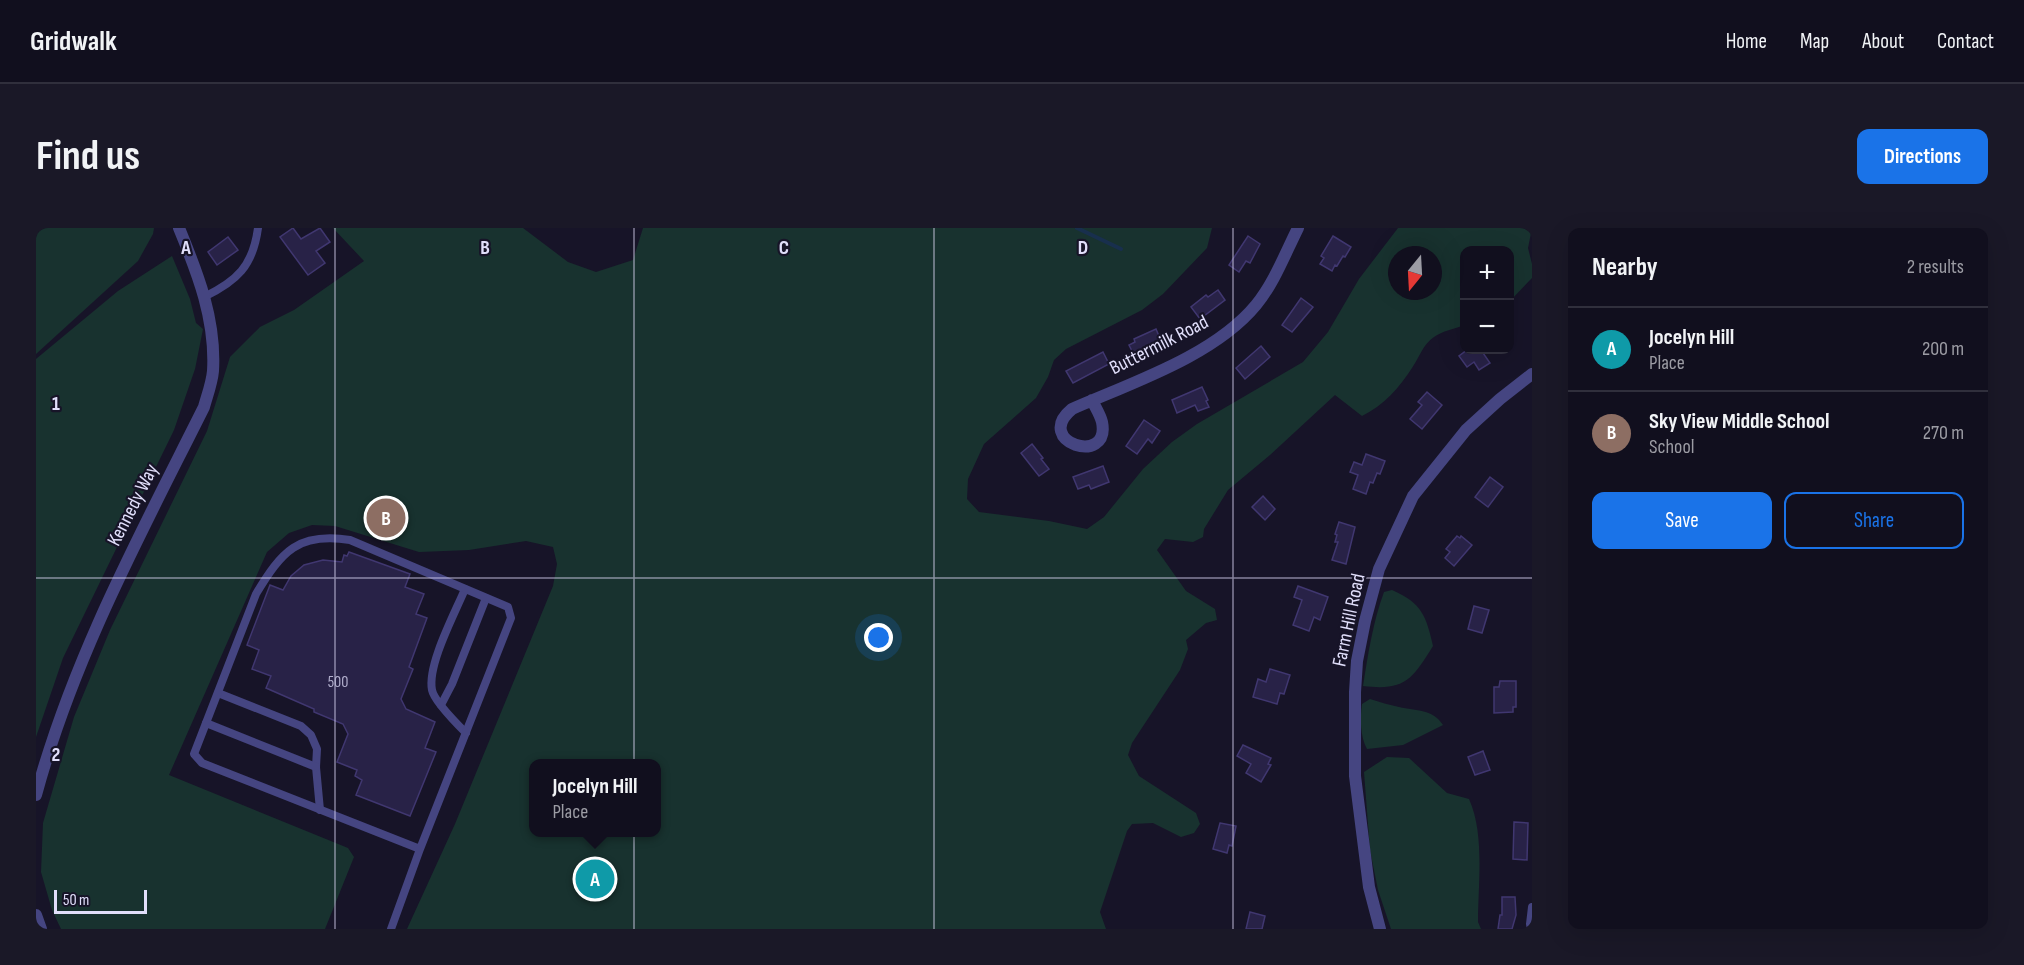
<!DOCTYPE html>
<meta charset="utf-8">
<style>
body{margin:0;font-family:"Sofia Sans Condensed",sans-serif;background:#1a1827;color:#f1f3f6}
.controls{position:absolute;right:18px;top:18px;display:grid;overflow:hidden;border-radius:12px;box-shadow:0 6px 24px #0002}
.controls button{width:54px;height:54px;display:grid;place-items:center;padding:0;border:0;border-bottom:2px solid #302f3c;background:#110f1e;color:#f1f3f6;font:30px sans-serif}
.compass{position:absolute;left:1352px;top:18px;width:54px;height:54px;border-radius:50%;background:#110f1e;box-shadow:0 6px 24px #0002;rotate:198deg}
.scale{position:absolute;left:18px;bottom:15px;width:93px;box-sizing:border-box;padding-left:6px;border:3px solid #e1dffb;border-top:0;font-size:16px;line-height:21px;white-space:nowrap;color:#e1dffb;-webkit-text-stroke:4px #171428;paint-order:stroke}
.you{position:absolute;left:843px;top:410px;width:21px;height:21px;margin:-15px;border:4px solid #fff;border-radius:50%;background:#1a73e8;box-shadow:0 0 0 9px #1a73e833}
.badge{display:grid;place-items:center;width:39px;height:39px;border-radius:50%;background:#1a73e8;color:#fff;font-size:20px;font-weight:700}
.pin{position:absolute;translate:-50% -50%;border:3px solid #fff;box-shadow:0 2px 6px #0006}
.popup{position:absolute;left:493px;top:531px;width:132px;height:78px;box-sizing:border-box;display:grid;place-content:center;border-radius:12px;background:#110f1e;filter:drop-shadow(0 2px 4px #0005);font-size:20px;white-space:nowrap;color:#9c9ca4}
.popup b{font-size:22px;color:#f1f3f6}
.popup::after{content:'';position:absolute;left:50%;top:100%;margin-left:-12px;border:12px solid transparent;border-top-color:#110f1e}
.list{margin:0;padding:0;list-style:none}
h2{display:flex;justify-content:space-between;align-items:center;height:78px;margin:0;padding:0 24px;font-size:26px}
h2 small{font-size:20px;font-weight:400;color:#9c9ca4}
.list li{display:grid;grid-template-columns:39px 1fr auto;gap:18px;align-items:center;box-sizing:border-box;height:84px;padding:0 24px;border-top:2px solid #302f3c}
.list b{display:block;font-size:22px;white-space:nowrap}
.list p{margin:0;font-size:20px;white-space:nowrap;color:#9c9ca4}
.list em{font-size:20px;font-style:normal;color:#9c9ca4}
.actions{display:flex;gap:12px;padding:18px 24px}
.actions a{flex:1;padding:14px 0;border:2px solid #1a73e8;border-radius:12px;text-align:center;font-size:21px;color:#1a73e8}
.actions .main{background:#1a73e8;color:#fff}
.map{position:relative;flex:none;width:1496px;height:701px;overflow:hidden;border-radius:12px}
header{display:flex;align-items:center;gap:36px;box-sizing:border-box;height:84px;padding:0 30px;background:#110f1e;border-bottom:2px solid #302f3c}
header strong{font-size:28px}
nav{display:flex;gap:33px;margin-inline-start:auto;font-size:21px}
.intro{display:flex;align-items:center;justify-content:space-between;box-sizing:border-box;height:144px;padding:0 36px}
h1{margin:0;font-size:42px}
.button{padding:15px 27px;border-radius:12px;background:#1a73e8;color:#fff;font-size:21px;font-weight:700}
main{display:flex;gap:36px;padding:0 36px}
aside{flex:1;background:#110f1e;border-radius:12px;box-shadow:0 6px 24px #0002}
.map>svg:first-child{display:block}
.green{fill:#18322f;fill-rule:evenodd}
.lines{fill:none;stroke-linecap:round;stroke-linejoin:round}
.stream{stroke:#182f4d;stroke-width:4}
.building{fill:#282247;stroke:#403770;stroke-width:1.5}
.service{stroke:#454581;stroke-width:8}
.minor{stroke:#454581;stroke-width:12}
.grid{fill:none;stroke:#e1dffb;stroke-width:1.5;stroke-opacity:0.55}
.labels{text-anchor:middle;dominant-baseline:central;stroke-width:4.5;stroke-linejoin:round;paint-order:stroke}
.number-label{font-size:16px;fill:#b3b0ce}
.street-label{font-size:20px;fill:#e1dffb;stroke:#171428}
.grid-label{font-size:20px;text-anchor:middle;font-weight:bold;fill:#e1dffb;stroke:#171428;stroke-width:4.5;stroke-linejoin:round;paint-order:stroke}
</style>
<header>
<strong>Gridwalk</strong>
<nav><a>Home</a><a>Map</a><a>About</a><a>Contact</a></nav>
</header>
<div class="intro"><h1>Find us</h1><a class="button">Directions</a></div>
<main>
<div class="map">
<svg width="1496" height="701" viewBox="0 0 1496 701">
<rect width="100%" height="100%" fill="#171428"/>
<!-- green -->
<g class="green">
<polygon points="0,0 118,0 117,6 102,33 0,126"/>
<path d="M297,0H487L532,34L560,44L597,32L607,0H1176L1171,20L1127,66L1106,82L1030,121L1018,132L1012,149L1000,170L948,216L932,251L931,271L943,284L1013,293L1051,301L1068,289L1107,241L1136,214L1161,196L1267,134L1292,104L1323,51L1362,0H1496L1492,20L1496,36V50L1474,73V22H1428V97C1419,101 1406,103 1398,109C1387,116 1383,130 1376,140C1364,159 1347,178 1326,188L1299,167L1234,227L1192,262L1168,301L1167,309L1157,314L1129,311L1121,322L1150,363L1179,381L1181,392L1170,395L1150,412L1152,421L1144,442L1096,515L1092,527L1103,548L1160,585L1164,596L1158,605L1145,609L1117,595L1096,596L1091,603L1064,684L1070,701H371L419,596L517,358L521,336L517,319L490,313L433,322L383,324L299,298L276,297L253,305L231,324L133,547L312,620L318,629L289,701H25L16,682L5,644L7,595L38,489L74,402L171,203L194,129L224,99L258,82L328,33ZM1361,27H1397V63H1361ZM498,536H620V604H498Z"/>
<polygon points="136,28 154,71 160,95 167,101 159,141 138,202 27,430 0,509 0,131 82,63"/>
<path d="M1356,362C1386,375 1390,388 1397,418C1376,452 1368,463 1327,458C1332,426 1337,394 1348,364Z"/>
<path d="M1334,471C1344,474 1353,477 1363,479C1380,483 1397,481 1407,497L1367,517L1331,521C1324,508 1324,490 1326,476Z"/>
<path d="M1351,529L1373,530L1411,565L1433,571C1449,606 1442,657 1442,694L1445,701H1355L1342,662L1334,622L1328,544Z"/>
</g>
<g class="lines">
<!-- stream -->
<polyline class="stream" points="1041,0 1085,21"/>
</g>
<!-- building -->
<g class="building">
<polygon points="257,0 265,11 284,0 294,14 280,23 289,35 272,47 244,9"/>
<polygon points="1212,8 1224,16 1214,35 1210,33 1203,44 1193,37"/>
<polygon points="1297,8 1315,19 1309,29 1307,28 1301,38 1299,37 1296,43 1284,36 1288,30 1285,28"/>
<polygon points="192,9 202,22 181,37 172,24"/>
<polygon points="1182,62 1189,72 1164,91 1155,79 1170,67 1172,69"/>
<polygon points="1265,70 1277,79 1256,104 1246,97"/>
<polygon points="1120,101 1125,113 1113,119 1114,122 1099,129 1093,117 1099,114 1098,111"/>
<polygon points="1225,118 1234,129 1209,151 1200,140"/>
<polygon points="1431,122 1445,122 1454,135 1443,142 1438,134 1431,139 1423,128"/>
<polygon points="1067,124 1073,136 1037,155 1030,143"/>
<polygon points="1166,159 1172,172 1170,173 1173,179 1162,183 1159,177 1141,185 1136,172"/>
<polygon points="1391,164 1406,177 1386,201 1374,191 1386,177 1382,174"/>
<polygon points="1108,192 1124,203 1116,215 1112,211 1101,226 1090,218"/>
<polygon points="996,216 1007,230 1005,231 1013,241 1003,248 985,225"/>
<polygon points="1330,226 1349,233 1344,246 1341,245 1337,255 1334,254 1330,266 1317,261 1322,247 1314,244 1318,234 1326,237"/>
<polygon points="1067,238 1073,254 1055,261 1053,257 1042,261 1037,249"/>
<polygon points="1454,249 1467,259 1452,279 1439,269"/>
<polygon points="1227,268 1239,281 1229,292 1216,279"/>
<polygon points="1303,294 1319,299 1310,336 1296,332 1302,314 1299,314 1301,307 1299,306"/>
<polygon points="1421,308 1424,310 1425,308 1436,317 1418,338 1409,330 1414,324 1410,321"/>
<polygon points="313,324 374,346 369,359 388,366 380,386 391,390 373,439 377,441 365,471 370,481 399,494 389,520 400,524 374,588 320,567 326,552 319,548 321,542 301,534 312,506 307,496 278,484 278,481 230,460 235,448 216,441 223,422 211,417 234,357 247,362 255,348 268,337 287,332 306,334 308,327 311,328"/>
<polygon points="1262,358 1292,369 1284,392 1278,389 1273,403 1257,397 1266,372 1258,369"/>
<polygon points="1438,378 1453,382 1446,405 1432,401"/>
<polygon points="1234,441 1254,447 1248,466 1244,465 1241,476 1217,469 1222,451 1230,454"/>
<polygon points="1464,453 1480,453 1480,479 1477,479 1477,484 1458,485 1458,459 1463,459"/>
<polygon points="1207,517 1235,530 1232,536 1235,537 1225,554 1210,545 1215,536 1201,528"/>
<polygon points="1447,523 1454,542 1439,547 1432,529"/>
<polygon points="1478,594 1492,595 1491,632 1477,631"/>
<polygon points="1184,595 1200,598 1196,618 1193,617 1191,625 1177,621"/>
<polygon points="1466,669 1479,669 1480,687 1476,701 1462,701 1464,687 1466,687"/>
<polygon points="1214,684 1229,688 1226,701 1210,701"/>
</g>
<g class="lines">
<!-- service -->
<g class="service">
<path d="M168,69C201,53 217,38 222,0"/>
<path d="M429,361C419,385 391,437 396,462C398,473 421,496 430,505"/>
<polyline points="182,465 265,498 275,507 281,521 280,539 284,582"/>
<polyline points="405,477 416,456 450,370"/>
<polyline points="170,495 280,539"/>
<path d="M355,701L384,621L475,390L472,379L314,312C262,304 246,323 220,366L158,526L166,535L384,621"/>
<polyline points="1495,701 1494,696 1496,679"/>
</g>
<!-- minor -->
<g class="minor">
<path d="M1056,172C1059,179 1064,186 1066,194C1075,239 996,214 1036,181C1095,155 1178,128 1220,77C1238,55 1249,26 1262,0"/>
<path d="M0,567C37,430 105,305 168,179C171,168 176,155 177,143C180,92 162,46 143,0"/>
<polyline points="0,687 5,701"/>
<polyline points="1344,701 1333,659 1319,548 1319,464 1321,433 1329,393 1343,341 1377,268 1430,202 1464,171 1496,146"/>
</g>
</g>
<!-- grid -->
<path class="grid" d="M299,0V701M598,0V701M898,0V701M1197,0V701M0,350H1496"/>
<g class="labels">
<!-- number labels -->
<g class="number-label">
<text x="302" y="454">500</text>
</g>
<!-- street labels -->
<g class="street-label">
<text transform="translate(1123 117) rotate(-27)">Buttermilk Road</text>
<text transform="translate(97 277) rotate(-63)">Kennedy Way</text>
<text transform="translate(1313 392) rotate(-78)">Farm Hill Road</text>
</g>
</g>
<g class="grid-label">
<text x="150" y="26">A</text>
<text x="449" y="26">B</text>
<text x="748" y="26">C</text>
<text x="1047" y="26">D</text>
<text x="20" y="182">1</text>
<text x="20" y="533">2</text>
</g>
</svg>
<div class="controls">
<button>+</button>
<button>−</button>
</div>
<svg class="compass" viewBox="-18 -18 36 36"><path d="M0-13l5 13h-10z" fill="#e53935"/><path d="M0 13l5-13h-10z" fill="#9c9ca4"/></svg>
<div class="scale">50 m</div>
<div class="you"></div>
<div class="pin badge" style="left:559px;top:651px;background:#0f9aa8">A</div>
<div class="popup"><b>Jocelyn Hill</b>Place</div>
<div class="pin badge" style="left:350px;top:290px;background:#8d6e63">B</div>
</div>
<aside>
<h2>Nearby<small>2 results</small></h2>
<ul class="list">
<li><span class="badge" style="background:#0f9aa8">A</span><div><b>Jocelyn Hill</b><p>Place</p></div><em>200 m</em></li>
<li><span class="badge" style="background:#8d6e63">B</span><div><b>Sky View Middle School</b><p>School</p></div><em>270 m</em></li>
</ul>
<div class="actions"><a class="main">Save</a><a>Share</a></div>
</aside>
</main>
